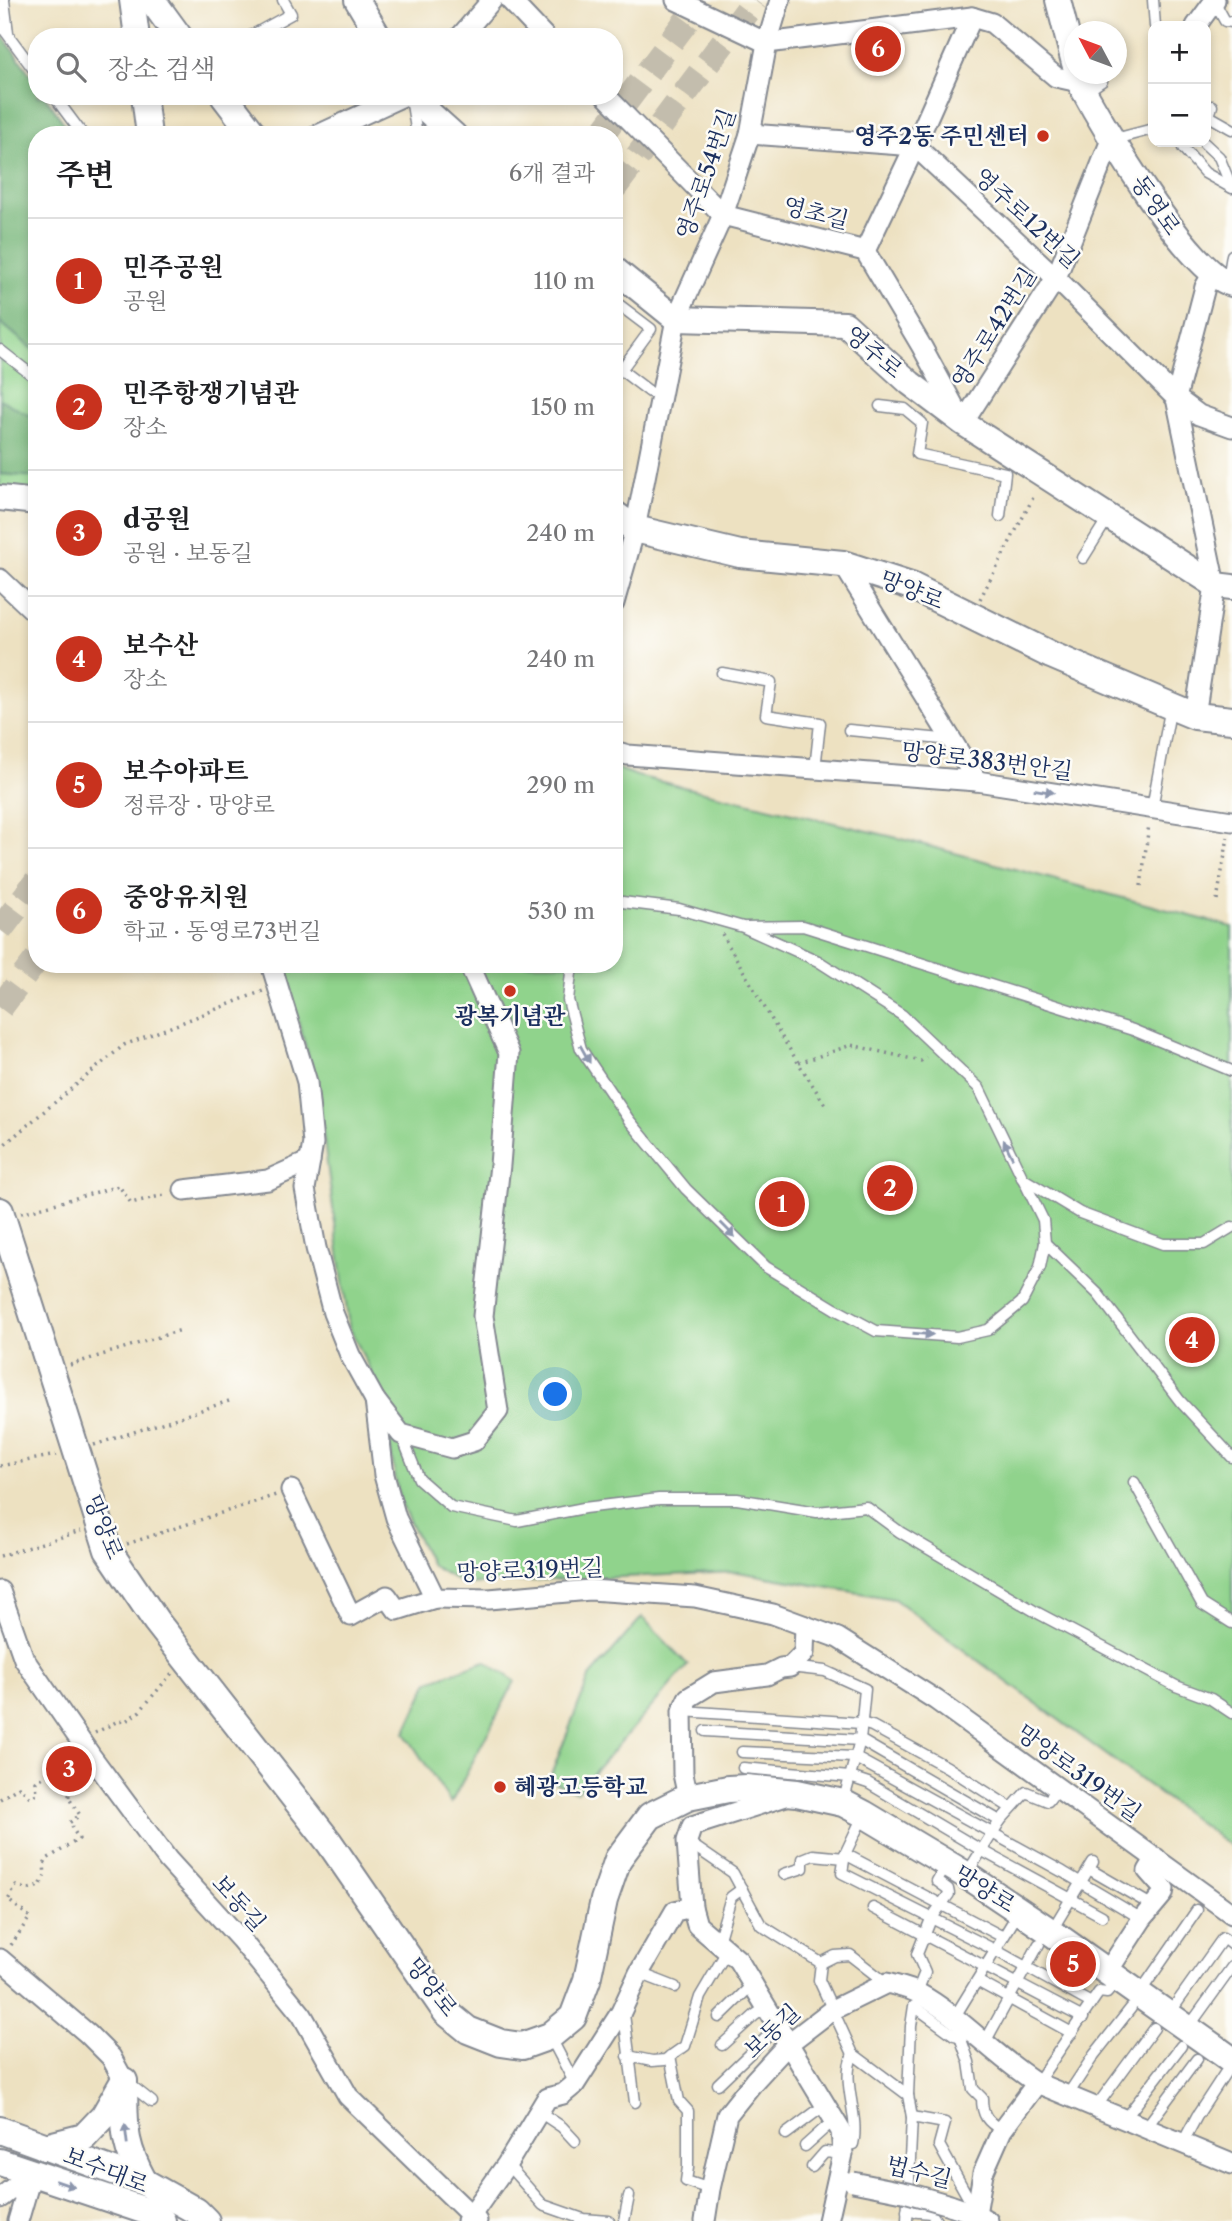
<!DOCTYPE html>
<html lang="ko">
<meta charset="utf-8">
<style>
body{margin:0;font-family:"Libre Caslon Text","Noto Serif KR",serif;background:#f2f2f2;color:#202124}
.controls{position:absolute;right:21px;top:21px;display:grid;overflow:hidden;border-radius:14px;box-shadow:0 4px 10px #0003}
.controls button{width:63px;height:63px;display:grid;place-items:center;padding:0;border:0;border-bottom:2px solid #e0e0e0;background:#fff;color:#202124;font:35px sans-serif}
.compass{position:absolute;left:1064px;top:21px;width:63px;height:63px;border-radius:50%;background:#fff;box-shadow:0 4px 10px #0003;rotate:311deg}
.you{position:absolute;left:556px;top:1395px;width:24px;height:24px;margin:-18px;border:5px solid #fff;border-radius:50%;background:#1a73e8;box-shadow:0 0 0 10px #1a73e833}
.badge{display:grid;place-items:center;width:46px;height:46px;border-radius:50%;background:#c8321e;color:#fff;font-size:23px;font-weight:700}
.pin{position:absolute;translate:-50% -50%;border:4px solid #fff;box-shadow:0 2px 7px #0006}
.list{margin:0;padding:0;list-style:none}
h2{display:flex;justify-content:space-between;align-items:center;height:91px;margin:0;padding:0 28px;font-size:30px}
h2 small{font-size:23px;font-weight:400;color:#757577}
.list li{display:grid;grid-template-columns:46px 1fr auto;gap:21px;align-items:center;box-sizing:border-box;height:126px;padding:0 28px;border-top:2px solid #e0e0e0}
.list b{display:block;font-size:26px;white-space:nowrap}
.list p{margin:0;font-size:23px;white-space:nowrap;color:#757577}
.list em{font-size:23px;font-style:normal;color:#757577}
.icon{flex:none;width:38px;height:38px;fill:none;stroke:currentColor;stroke-width:2;stroke-linecap:round;stroke-linejoin:round}
.map{position:relative;flex:none;width:1232px;height:2221px;overflow:hidden}
.search{position:absolute;background:#fff;box-shadow:0 4px 10px #0003;left:28px;top:28px;width:595px;height:77px;display:flex;align-items:center;gap:18px;box-sizing:border-box;padding:0 24px;border-radius:28px;color:#757577;font-size:26px}
.panel{position:absolute;background:#fff;box-shadow:0 4px 10px #0003;left:28px;top:126px;width:595px;height:847px;border-radius:28px}
.map>svg:first-child{display:block}
.green{fill:#90d38c;stroke:#568175;stroke-width:2}
.forest{fill:#74b578;stroke:#48726b;stroke-width:2}
.lines{fill:none;stroke-linecap:round;stroke-linejoin:round}
.secondary-tunnel{stroke:#c3bdad;stroke-width:26;stroke-dasharray:26 13;stroke-linecap:butt}
.service-casing{stroke:#848890;stroke-width:13}
.minor-casing{stroke:#848890;stroke-width:23}
.tertiary-casing{stroke:#848890;stroke-width:28}
.secondary-casing{stroke:#848890;stroke-width:30}
.path{stroke:#848890;stroke-width:3.5;stroke-dasharray:2 5;stroke-linecap:butt}
.service{stroke:#fff;stroke-width:10}
.minor{stroke:#fff;stroke-width:19}
.tertiary{stroke:#fff;stroke-width:24}
.secondary{stroke:#fff;stroke-width:26}
.minor-bridge-casing{stroke:#848890;stroke-width:23;stroke-linecap:butt}
.minor-bridge{stroke:#fff;stroke-width:19}
.oneway{fill:#8d97ae}
.poi-dot{fill:#c8321e;stroke:#fdfcf7;stroke-width:2.5}
.labels{text-anchor:middle;dominant-baseline:central;stroke-width:5;stroke-linejoin:round;paint-order:stroke}
.poi-label{font-size:23px;font-weight:bold;fill:#1b2f5e;stroke:#fdfcf7;text-anchor:end}
.street-label{font-size:23px;fill:#1b2f5e;stroke:#fdfcf7}
</style>
<div class="map">
<svg width="1232" height="2221" viewBox="0 0 1232 2221">
<rect width="100%" height="100%" fill="#fdfcf7"/>
<filter id="ink" filterUnits="userSpaceOnUse"><feTurbulence type="fractalNoise" baseFrequency=".0143" numOctaves="2"/><feDisplacementMap in="SourceGraphic" scale="14" xChannelSelector="R" yChannelSelector="G"/><feConvolveMatrix kernelMatrix="1 2 1 2 8 2 1 2 1" color-interpolation-filters="sRGB"/></filter>
<filter id="wash" filterUnits="userSpaceOnUse"><feTurbulence type="fractalNoise" baseFrequency=".00686" numOctaves="4" result="noise"/><feDisplacementMap in="SourceGraphic" scale="28" xChannelSelector="R" yChannelSelector="G"/><feGaussianBlur stdDeviation="1.57" result="paint"/><feColorMatrix in="noise" values="0 0 0 0 0 0 0 0 0 0 0 0 0 0 0 0 0 1.4 0 .05"/><feComposite in="paint" operator="in"/></filter>
<g filter="url(#wash)">
<rect width="100%" height="100%" fill="#ede1c1"/>
<!-- green -->
<g class="green">
<polygon points="0,32 37,84 37,96 45,96 72,135 37,135 37,494 0,490"/>
<polygon points="614,767 637,776 906,840 1232,927 1232,1847 894,1599 738,1572 463,1584 431,1565 399,1500 381,1392 349,1327 316,1082 281,964 614,964"/>
<polygon points="642,1617 688,1665 577,1792 549,1780 589,1678"/>
<polygon points="485,1661 515,1681 451,1803 405,1733 429,1681"/>
<polygon points="73,1760 83,1767 66,1778 55,1770"/>
</g>
<!-- forest -->
<g class="forest">
<polygon points="0,32 37,84 37,96 45,96 72,135 37,135 37,353 0,322"/>
<polygon points="0,399 37,420 37,477 0,474"/>
</g>
</g>
<g filter="url(#ink)">
<g class="lines">
<!-- secondary-tunnel -->
<g class="secondary-tunnel">
<polyline points="601,135 702,0"/>
<polyline points="614,188 755,0"/>
<polyline points="0,930 37,881"/>
<polyline points="0,1008 37,959"/>
</g>
<!-- service casing -->
<g class="service-casing">
<g id="service">
<polyline points="4,0 8,33"/>
<polyline points="1153,0 1155,26"/>
<polyline points="1214,1 1225,21 1232,22"/>
<polyline points="0,24 37,74"/>
<polyline points="249,37 291,14 283,0"/>
<polyline points="1086,92 1102,81"/>
<polyline points="54,96 83,135"/>
<polyline points="412,104 417,135"/>
<polyline points="1212,106 1209,116 1232,129"/>
<polyline points="1115,139 1153,129"/>
<polyline points="1182,142 1183,148 1205,173 1232,188"/>
<polyline points="1204,143 1219,157 1231,186"/>
<polyline points="1228,279 1232,255"/>
<polyline points="614,301 651,329 621,370 650,392"/>
<polyline points="0,350 37,379"/>
<polyline points="880,406 905,409 922,423 917,454 1005,473 1000,516"/>
<polyline points="1083,558 1108,518"/>
<polyline points="722,673 771,682 766,715 820,723 815,769"/>
<polyline points="849,730 952,740"/>
<polyline points="1152,808 1171,706"/>
<polyline points="746,927 803,926 1133,1030 1232,1071"/>
<polyline points="572,964 568,1000 581,1049 629,1120 686,1189 766,1267 835,1309 876,1331 957,1337 988,1330 1022,1302 1040,1267 1045,1243 1043,1220 979,1088 902,1015 818,961 743,927 679,909 614,901"/>
<polyline points="1022,1178 1080,1213 1163,1244 1204,1244 1232,1227"/>
<polyline points="1045,1243 1098,1294 1180,1401 1232,1457"/>
<polyline points="401,1434 419,1479 451,1507 517,1521 584,1508 659,1499 737,1499 817,1512 866,1507 900,1532 1036,1612 1176,1686 1211,1699 1232,1713"/>
<polyline points="1134,1482 1202,1604 1232,1623"/>
<polyline points="790,1667 825,1671 865,1689 860,1740 843,1803"/>
<polyline points="682,1711 861,1723 872,1726 947,1767 1011,1808"/>
<polyline points="705,1731 860,1740 1000,1821"/>
<polyline points="742,1752 854,1757 1063,1872 1142,1919"/>
<polyline points="743,1768 850,1777 868,1783 981,1850 1102,1916"/>
<polyline points="864,1814 845,1854 842,1873 995,1950 1091,2003"/>
<polyline points="688,1842 733,1873 761,1925 821,1963"/>
<polyline points="845,1854 1003,1937"/>
<polyline points="1089,1869 1153,1906"/>
<polyline points="784,1874 803,1868 803,1859 813,1855 845,1858"/>
<polyline points="966,1875 1000,1821 1026,1792 1048,1801 1057,1789"/>
<polyline points="873,1908 1083,2018"/>
<polyline points="1052,1930 1093,1862"/>
<polyline points="718,1942 731,1897 742,1889"/>
<polyline points="639,1973 675,1987"/>
<polyline points="977,1981 1072,2033"/>
<polyline points="886,1983 850,1955 835,1956 821,1963 819,1980 853,2054 908,2095 912,2117 907,2221"/>
<polyline points="917,1992 925,1972 917,1954 931,1919 949,1894 948,1889 937,1881 946,1866"/>
<polyline points="1139,1994 1197,1910"/>
<polyline points="622,2012 624,2014 635,2102"/>
<polyline points="1169,2014 1223,1938 1232,1945"/>
<polyline points="719,2017 753,1984"/>
<polyline points="954,2018 1012,1923"/>
<polyline points="1188,2028 1232,1967"/>
<path d="M958,2031L969,2062L973,2089L982,2098C982,2115 987,2122 1002,2130"/>
<polyline points="551,2038 575,2084"/>
<polyline points="984,2044 1039,1944"/>
<polyline points="722,2045 755,2015 767,2007"/>
<polyline points="628,2056 652,2061 665,2060 685,2046 700,1997 727,1951"/>
<polyline points="670,2056 679,2101 688,2111 688,2167 686,2181 710,2189"/>
<polyline points="128,2083 152,2102"/>
<polyline points="1037,2083 1099,1992 1107,1993 1117,1980"/>
<polyline points="718,2084 768,2036 780,2029"/>
<polyline points="908,2095 911,2026 914,2006 954,2035 959,2036"/>
<polyline points="1067,2096 1094,2055 1131,2008"/>
<polyline points="1096,2107 1154,2028"/>
<polyline points="538,2111 562,2127 575,2141"/>
<polyline points="912,2117 945,2123 939,2145 975,2210"/>
<polyline points="1124,2120 1181,2046"/>
<polyline points="1145,2129 1197,2059"/>
<polyline points="786,2134 825,2105"/>
<polyline points="1182,2144 1197,2116 1227,2070"/>
<polyline points="805,2146 833,2121"/>
<path d="M843,2146L853,2144C860,2115 840,2081 853,2054"/>
<polyline points="507,2164 543,2205 583,2219 609,2221"/>
<polyline points="812,2167 825,2152 843,2154"/>
<polyline points="907,2211 931,2213 936,2221"/>
<polyline points="624,2221 629,2196"/>
</g>
</g>
<!-- minor casing -->
<g class="minor-casing">
<g id="minor">
<polyline points="510,0 545,37"/>
<polyline points="676,0 767,43 972,17 992,23 1056,77 1079,82"/>
<polyline points="1196,26 1215,0"/>
<polyline points="460,37 492,0"/>
<polyline points="606,96 723,215 865,251 922,347 963,423 1056,278 1111,140"/>
<polyline points="750,134 915,146 1056,278 1176,398 1199,415 1232,427"/>
<polyline points="318,135 403,96"/>
<polyline points="865,251 915,146 972,17"/>
<polyline points="843,564 977,781"/>
<polyline points="0,579 37,614"/>
<polyline points="614,603 635,529 676,319 723,215 750,134 767,43 780,0"/>
<polyline points="1195,716 1215,585 1176,398 1205,287 1213,273"/>
<polyline points="614,751 628,755 977,781 1232,821"/>
<polyline points="271,964 307,1082 313,1143 305,1189 316,1248 333,1313 350,1355 375,1400 401,1434 452,1448 474,1441 498,1411 483,1316 500,1165 509,1053 469,964"/>
<polyline points="184,1190 268,1180 310,1161"/>
<polyline points="375,1400 384,1475 396,1518 435,1598 489,1599 590,1590 695,1597 773,1614 838,1638 936,1700 1232,1914"/>
<polyline points="291,1490 351,1616 387,1596 397,1610 435,1598"/>
<polyline points="0,1591 24,1659 91,1756 168,1860 240,1939 302,2015 348,2096 477,2221"/>
<polyline points="789,1795 692,1826 687,1841 692,1907 697,1925 738,1960 841,2131 843,2154 828,2221"/>
<polyline points="688,1797 683,1774 682,1711 688,1698 714,1682 767,1675 781,1668 790,1667 804,1653 805,1626"/>
<polyline points="0,1959 88,2034 111,2057 124,2081"/>
<polyline points="1108,1971 1142,1919 1163,1894 1164,1889 1148,1871 1156,1858"/>
<polyline points="0,2198 32,2173"/>
<polyline points="950,2205 976,2214 988,2221"/>
<polyline points="976,2214 983,2173 1002,2130 1037,2083"/>
<polyline points="18,2221 32,2173"/>
<polyline points="467,2221 507,2164 547,2098 563,2094 575,2084 621,2012 639,1973 675,1911 692,1907"/>
<path d="M705,2221L710,2189L727,2115L755,2080L789,2043L832,2010L887,1983C897,1986 909,1988 918,1993C962,2017 995,2057 1037,2083L1232,2164"/>
</g>
</g>
<!-- tertiary casing -->
<g class="tertiary-casing">
<g id="tertiary">
<polyline points="132,0 137,37"/>
<polyline points="357,0 379,37"/>
<polyline points="1058,0 1074,63"/>
<path d="M1077,74L1079,82C1101,123 1190,275 1232,284"/>
<polyline points="144,96 149,135"/>
<polyline points="414,96 424,108 454,135"/>
<polyline points="614,269 676,319 845,324 910,383 963,423 1215,585 1232,587"/>
<polyline points="0,498 37,502"/>
</g>
</g>
<!-- secondary casing -->
<g class="secondary-casing">
<g id="secondary">
<polyline points="152,0 179,37"/>
<polyline points="224,96 254,135"/>
<polyline points="614,514 635,529 740,554 843,564 911,586 1051,655 1171,706 1195,716 1232,720"/>
<polyline points="0,1211 108,1550 156,1621 329,1842 446,2012 468,2030 501,2043 522,2046 550,2036 573,2017 587,1980 604,1900 618,1859 650,1816 688,1797 728,1789 746,1788 797,1793 843,1803 864,1814 966,1875 1051,1932 1232,2060"/>
<path d="M124,2083C125,2127 122,2142 144,2182"/>
<polyline points="0,2130 144,2182 196,2211 206,2221"/>
<polyline points="45,2147 84,2137 104,2116 124,2081"/>
<polyline points="0,2162 146,2211 162,2221"/>
</g>
</g>
<!-- path -->
<g class="path">
<polyline points="980,599 1035,494"/>
<polyline points="1141,886 1149,824"/>
<polyline points="1217,900 1228,837"/>
<polyline points="722,934 783,1039 826,1106"/>
<polyline points="799,1063 851,1045 921,1061 926,1057"/>
<polyline points="0,1148 124,1045 263,991"/>
<polyline points="21,1213 119,1186 131,1203 168,1194"/>
<polyline points="70,1365 181,1330"/>
<polyline points="94,1445 229,1401"/>
<polyline points="0,1466 56,1455"/>
<polyline points="127,1544 276,1495"/>
<polyline points="0,1556 81,1531"/>
<polyline points="95,1733 116,1722 126,1721 140,1711 172,1673"/>
<polyline points="0,1799 19,1787 30,1797 37,1794 36,1782 71,1758"/>
<polyline points="11,1945 30,1917 8,1900 16,1886 29,1889 40,1886 45,1875 44,1865 47,1859 79,1839 69,1823 80,1815 68,1797 70,1794 64,1783 80,1773"/>
</g>
<!-- service -->
<use href="#service" class="service"/>
<!-- minor -->
<use href="#minor" class="minor"/>
<!-- tertiary -->
<use href="#tertiary" class="tertiary"/>
<!-- secondary -->
<use href="#secondary" class="secondary"/>
<!-- minor-bridge casing -->
<g class="minor-bridge-casing">
<polyline id="minor-bridge" points="853,2182 908,2193 950,2205"/>
</g>
<!-- minor-bridge -->
<use href="#minor-bridge" class="minor-bridge"/>
</g>
<!-- one-way arrows -->
<defs><path id="oneway-solid" d="M-6-.8H1V-3.2L6.5 0L1 3.2V.8H-6Z" transform="scale(1.75)"/></defs>
<g class="oneway">
<use href="#oneway-solid" transform="translate(1044 791) rotate(9)"/>
<use href="#oneway-solid" transform="translate(585 1054) rotate(61)"/>
<use href="#oneway-solid" transform="translate(1008 1149) rotate(-116)"/>
<use href="#oneway-solid" transform="translate(728 1230) rotate(45)"/>
<use href="#oneway-solid" transform="translate(923 1334) rotate(4)"/>
<use href="#oneway-solid" transform="translate(126 2134) rotate(-97)"/>
<use href="#oneway-solid" transform="translate(65 2184) rotate(19)"/>
</g>
</g>
<!-- markers -->
<g class="poi-dot">
<circle cx="1043" cy="136" r="7"/>
<circle cx="510" cy="991" r="7"/>
<circle cx="500" cy="1787" r="7"/>
</g>
<g class="labels">
<!-- poi labels -->
<g class="poi-label">
<text x="1029" y="136">영주2동 주민센터</text>
<text x="510" y="1016" text-anchor="middle">광복기념관</text>
<text x="514" y="1787" text-anchor="start">혜광고등학교</text>
</g>
<!-- street labels -->
<g class="street-label">
<text transform="translate(706 174) rotate(-71)">영주로54번길</text>
<text transform="translate(1156 205) rotate(55)">동영로</text>
<text transform="translate(816 213) rotate(14)">영초길</text>
<text transform="translate(1027 218) rotate(43)">영주로12번길</text>
<text transform="translate(994 328) rotate(-58)">영주로42번길</text>
<text transform="translate(874 352) rotate(40)">영주로</text>
<text transform="translate(912 590) rotate(22)">망양로</text>
<text transform="translate(987 761) rotate(7)">망양로383번안길</text>
<text transform="translate(104 1527) rotate(68)">망양로</text>
<text transform="translate(530 1570) rotate(-2)">망양로319번길</text>
<text transform="translate(1079 1773) rotate(36)">망양로319번길</text>
<text transform="translate(985 1889) rotate(32)">망양로</text>
<text transform="translate(239 1903) rotate(48)">보동길</text>
<text transform="translate(432 1987) rotate(52)">망양로</text>
<text transform="translate(772 2031) rotate(-43)">보동길</text>
<text transform="translate(106 2170) rotate(21)">보수대로</text>
<text transform="translate(919 2172) rotate(14)">법수길</text>
</g>
</g>
</svg>
<div class="controls">
<button>+</button>
<button>−</button>
</div>
<svg class="compass" viewBox="-18 -18 36 36"><path d="M0-13l5 13h-10z" fill="#e53935"/><path d="M0 13l5-13h-10z" fill="#757577"/></svg>
<div class="you"></div>
<div class="pin badge" style="left:782px;top:1204px">1</div>
<div class="pin badge" style="left:890px;top:1188px">2</div>
<div class="pin badge" style="left:69px;top:1769px">3</div>
<div class="pin badge" style="left:1192px;top:1340px">4</div>
<div class="pin badge" style="left:1073px;top:1964px">5</div>
<div class="pin badge" style="left:878px;top:49px">6</div>
<div class="search"><svg class="icon" aria-label="search" viewBox="0 0 24 24"><circle cx="10" cy="10" r="6"/><path d="M15 15l6 6"/></svg>장소 검색</div>
<section class="panel">
<h2>주변<small>6개 결과</small></h2>
<ul class="list">
<li><span class="badge">1</span><div><b>민주공원</b><p>공원</p></div><em>110 m</em></li>
<li><span class="badge">2</span><div><b>민주항쟁기념관</b><p>장소</p></div><em>150 m</em></li>
<li><span class="badge">3</span><div><b>d공원</b><p>공원 · 보동길</p></div><em>240 m</em></li>
<li><span class="badge">4</span><div><b>보수산</b><p>장소</p></div><em>240 m</em></li>
<li><span class="badge">5</span><div><b>보수아파트</b><p>정류장 · 망양로</p></div><em>290 m</em></li>
<li><span class="badge">6</span><div><b>중앙유치원</b><p>학교 · 동영로73번길</p></div><em>530 m</em></li>
</ul>
</section>
</div>
